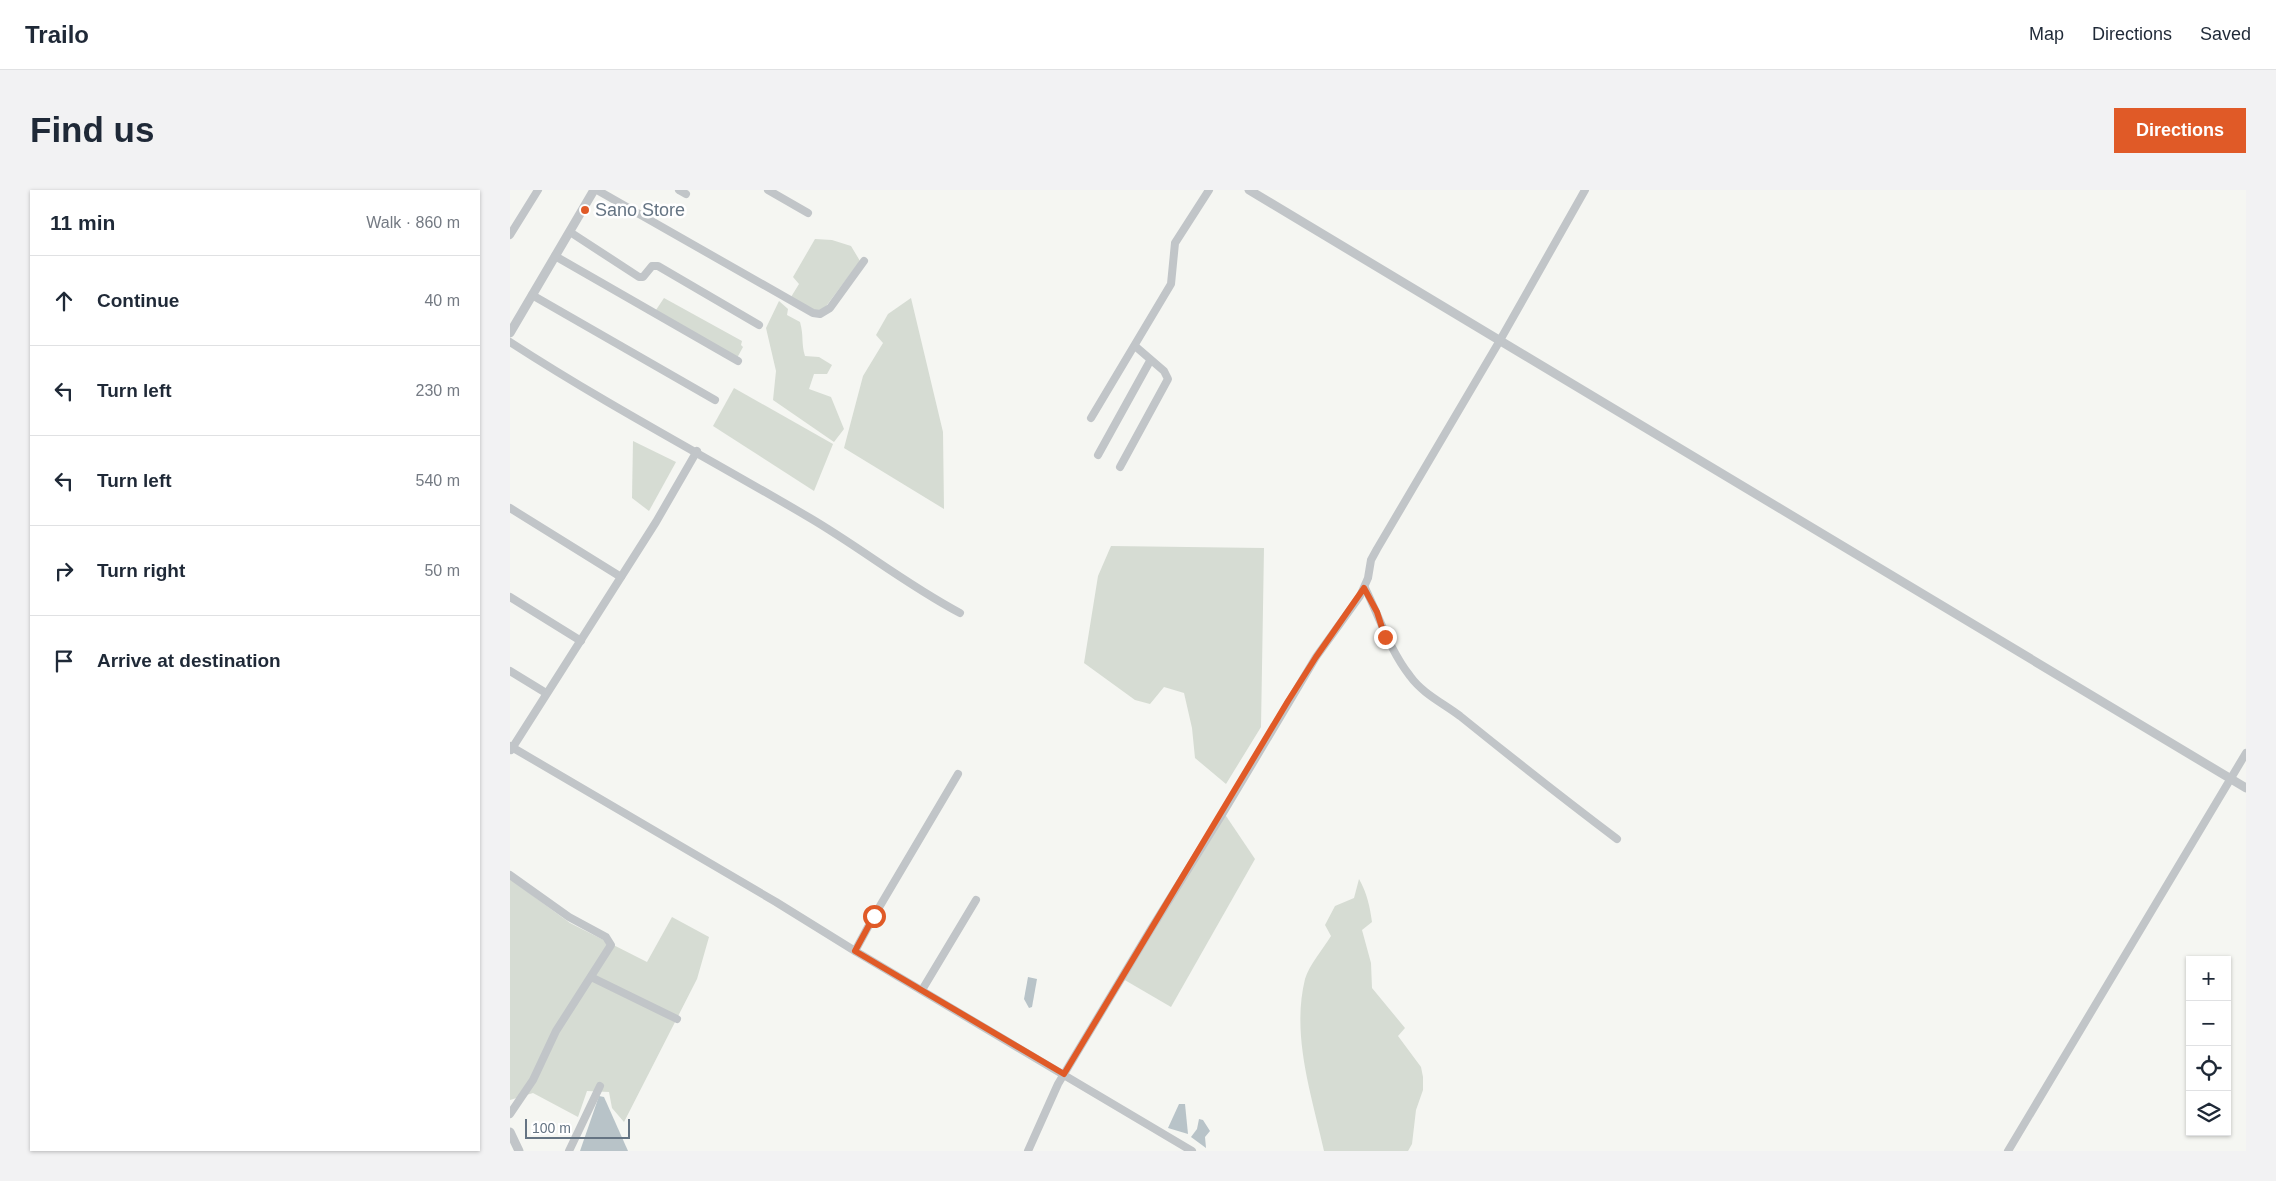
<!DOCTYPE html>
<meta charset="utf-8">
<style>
body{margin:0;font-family:Helvetica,sans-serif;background:#f2f2f3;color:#1f2937}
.controls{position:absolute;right:15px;bottom:15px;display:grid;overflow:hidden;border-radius:0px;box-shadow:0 1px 4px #0004}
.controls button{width:45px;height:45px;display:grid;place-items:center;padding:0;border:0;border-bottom:1px solid #e0e1e3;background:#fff;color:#1f2937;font:25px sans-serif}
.scale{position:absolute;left:15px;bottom:12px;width:105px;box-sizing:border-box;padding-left:5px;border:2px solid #657483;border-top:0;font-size:14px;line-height:18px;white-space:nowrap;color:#657483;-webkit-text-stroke:4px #fff;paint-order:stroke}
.stop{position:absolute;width:15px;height:15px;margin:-11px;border:4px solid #e05a27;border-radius:50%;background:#fff}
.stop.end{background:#e05a27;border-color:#fff;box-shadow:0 1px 5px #0008}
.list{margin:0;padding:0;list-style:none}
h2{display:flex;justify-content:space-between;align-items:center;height:65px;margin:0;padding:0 20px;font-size:21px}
h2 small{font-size:16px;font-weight:400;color:#747a83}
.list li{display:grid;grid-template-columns:32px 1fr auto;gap:15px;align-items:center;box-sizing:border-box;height:90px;padding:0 20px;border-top:1px solid #e0e1e3}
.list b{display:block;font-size:19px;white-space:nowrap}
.list em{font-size:16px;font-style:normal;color:#747a83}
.icon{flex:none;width:28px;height:28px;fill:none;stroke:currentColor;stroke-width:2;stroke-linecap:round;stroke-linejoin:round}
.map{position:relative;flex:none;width:1736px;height:961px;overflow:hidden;border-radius:0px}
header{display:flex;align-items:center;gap:30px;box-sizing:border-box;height:70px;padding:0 25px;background:#fff;border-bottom:1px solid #e0e1e3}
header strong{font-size:24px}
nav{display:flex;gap:28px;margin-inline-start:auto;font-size:18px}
.intro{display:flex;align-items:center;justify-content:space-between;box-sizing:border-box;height:120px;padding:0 30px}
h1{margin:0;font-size:35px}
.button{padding:12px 22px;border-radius:0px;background:#e05a27;color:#fff;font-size:18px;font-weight:700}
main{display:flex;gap:30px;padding:0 30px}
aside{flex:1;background:#fff;border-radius:0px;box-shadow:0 1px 4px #0004}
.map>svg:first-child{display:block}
.green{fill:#d6dcd3}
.water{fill:#b8c3c8}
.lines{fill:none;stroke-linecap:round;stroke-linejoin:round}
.minor{stroke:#c1c5c8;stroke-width:8}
.tertiary{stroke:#c1c5c8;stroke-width:9}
.route{stroke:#e05a27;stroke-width:6}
.poi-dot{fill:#e05a27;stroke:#fff;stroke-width:2}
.labels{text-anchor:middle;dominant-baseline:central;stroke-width:5;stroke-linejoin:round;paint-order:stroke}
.poi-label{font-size:18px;fill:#657483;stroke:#fff;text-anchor:start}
</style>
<header>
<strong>Trailo</strong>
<nav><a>Map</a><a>Directions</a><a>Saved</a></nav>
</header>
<div class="intro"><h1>Find us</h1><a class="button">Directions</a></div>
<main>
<aside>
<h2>11 min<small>Walk · 860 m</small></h2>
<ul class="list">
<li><svg class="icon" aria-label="ahead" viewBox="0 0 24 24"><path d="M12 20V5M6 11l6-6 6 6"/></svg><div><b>Continue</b></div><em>40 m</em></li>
<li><svg class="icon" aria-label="left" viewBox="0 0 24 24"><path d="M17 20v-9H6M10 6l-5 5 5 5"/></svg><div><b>Turn left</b></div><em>230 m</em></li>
<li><svg class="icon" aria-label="left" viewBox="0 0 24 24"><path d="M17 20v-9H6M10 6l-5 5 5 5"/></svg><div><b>Turn left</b></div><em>540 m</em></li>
<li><svg class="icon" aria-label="right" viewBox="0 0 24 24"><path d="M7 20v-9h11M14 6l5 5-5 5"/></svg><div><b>Turn right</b></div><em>50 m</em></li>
<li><svg class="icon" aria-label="arrive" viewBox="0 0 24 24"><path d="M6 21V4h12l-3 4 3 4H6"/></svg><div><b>Arrive at destination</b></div></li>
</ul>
</aside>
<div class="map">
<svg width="1736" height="961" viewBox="0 0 1736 961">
<rect width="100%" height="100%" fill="#f5f6f2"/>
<!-- green -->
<g class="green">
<polygon points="305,49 322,50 341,56 350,71 314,119 303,121 281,107 289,94 283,87"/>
<polygon points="154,108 232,151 231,155 233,157 227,168 146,120"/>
<polygon points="401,108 433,242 434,319 334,258 353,186 373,153 366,145 378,124"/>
<path d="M269,111L278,119L277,125L290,132C294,146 291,153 295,166L309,167L322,175L317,184H304L299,199L321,207L334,239L324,252L263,210L266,181L256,138Z"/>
<polygon points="224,198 323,254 304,301 203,236"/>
<polygon points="123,251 166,272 139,321 122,308"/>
<polygon points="601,356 754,358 751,537 716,594 685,568 682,538 674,503 654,497 640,514 625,510 574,473 588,386"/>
<polygon points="714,623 745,669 661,817 613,789"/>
<polygon points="0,689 60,733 137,772 162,727 199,747 187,789 114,932 102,918 99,902 77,901 68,927 23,903 0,910"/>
<path d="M849,689C857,703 860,717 862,732L852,740L861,773L862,798L895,838L888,846L911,877L913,887V900L906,920L902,954L898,961H814C802,906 781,846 795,789C799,775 813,759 821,746L815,735L825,716L844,708Z"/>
</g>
<!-- water -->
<g class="water">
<polygon points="518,787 527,789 522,817 519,818 514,809"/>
<polygon points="89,906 94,907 118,961 70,961"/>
<polygon points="669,914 675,914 678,944 658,938"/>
<polygon points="689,929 693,930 700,941 695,947 696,958 681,947 687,939"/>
</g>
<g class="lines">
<!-- minor -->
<g class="minor">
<polyline points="87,0 303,123 310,124 320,118 354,71"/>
<polyline points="169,0 176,4"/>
<polyline points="258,0 298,23"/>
<polyline points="60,42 129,87 133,87 142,76 148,76 249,135"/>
<polyline points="0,45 28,0"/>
<polyline points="45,66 228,171"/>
<polyline points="22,105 205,210"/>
<path d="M0,152C97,215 200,269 300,328C351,358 397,395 450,423"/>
<polyline points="581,228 661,94 665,53 699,0"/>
<polyline points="588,265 640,171"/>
<polyline points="610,277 658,189 654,181 625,156"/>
<polyline points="0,318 111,387"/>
<path d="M855,398C870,428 879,459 900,486C913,504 933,513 950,526C1002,568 1054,609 1107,649"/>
<polyline points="0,407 71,451"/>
<polyline points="0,481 36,503"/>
<polyline points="0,556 266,712 345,761 682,961"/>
<polyline points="1,560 146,332 187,261"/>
<polyline points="0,685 59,727 96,747 101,755 46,841 23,890 0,924"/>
<polyline points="345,761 364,726 448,584"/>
<polyline points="81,787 167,829"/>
<polyline points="412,800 466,710"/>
<polyline points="59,961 90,896"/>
<polyline points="518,961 548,894 641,739 710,628 806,467 850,406 858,388 861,370 867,359 989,152 1075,0"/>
<polyline points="1498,961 1736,563"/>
</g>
<!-- tertiary -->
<g class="tertiary">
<polyline points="739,0 1736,598"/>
<polyline points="0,143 84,0"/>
<polyline points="0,942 9,961"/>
</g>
</g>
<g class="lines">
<!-- route -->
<polyline class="route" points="364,726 345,761 554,884 778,511 806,467 854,398 867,422 875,447"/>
</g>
<!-- markers -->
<circle class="poi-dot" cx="75" cy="20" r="5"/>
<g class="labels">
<!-- poi labels -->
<g class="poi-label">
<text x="85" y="20">Sano Store</text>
</g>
</g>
</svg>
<div class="controls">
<button>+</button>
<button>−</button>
<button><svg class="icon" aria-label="locate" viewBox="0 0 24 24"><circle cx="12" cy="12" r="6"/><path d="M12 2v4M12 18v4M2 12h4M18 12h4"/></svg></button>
<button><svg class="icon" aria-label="layers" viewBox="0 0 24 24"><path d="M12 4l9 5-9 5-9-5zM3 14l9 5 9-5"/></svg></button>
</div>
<div class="scale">100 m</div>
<div class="stop" style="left:364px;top:726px"></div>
<div class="stop end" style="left:875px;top:447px"></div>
</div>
</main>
